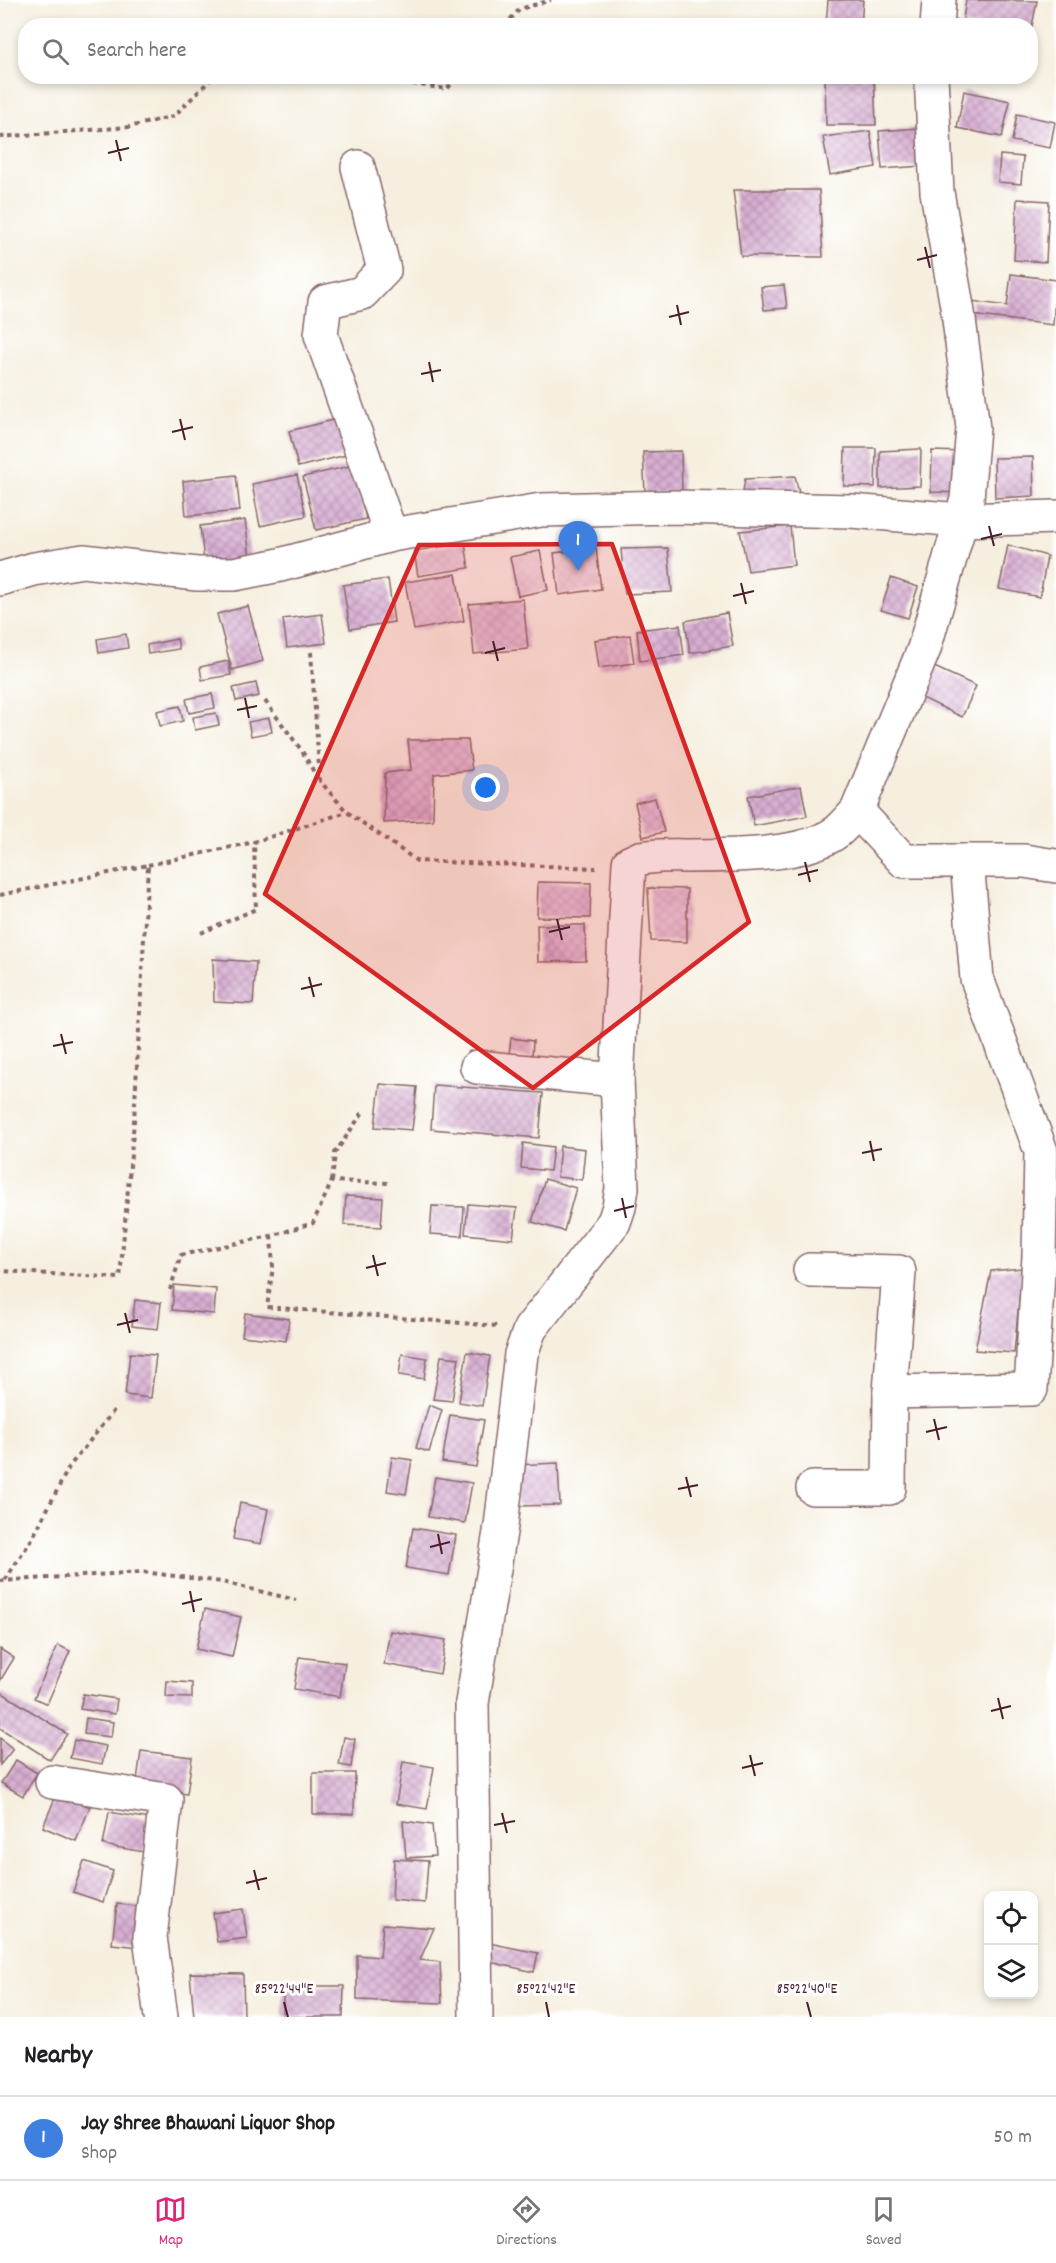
<!DOCTYPE html>
<meta charset="utf-8">
<style>
body{margin:0;font-family:Dekko,sans-serif;background:#f2f2f2;color:#202124}
.controls{position:absolute;right:18px;bottom:18px;display:grid;overflow:hidden;border-radius:12px;box-shadow:0 3px 9px #0003}
.controls button{width:54px;height:54px;display:grid;place-items:center;padding:0;border:0;border-bottom:2px solid #e0e0e0;background:#fff;color:#202124;font:30px sans-serif}
.you{position:absolute;left:486px;top:788px;width:21px;height:21px;margin:-15px;border:4px solid #fff;border-radius:50%;background:#1a73e8;box-shadow:0 0 0 9px #1a73e833}
.badge{display:grid;place-items:center;width:39px;height:39px;border-radius:50%;background:#db2777;color:#fff;font-size:20px;font-weight:700}
.pin{position:absolute;translate:-50% -50px;filter:drop-shadow(0 2px 3px #0008)}
.pin::after{content:'';position:absolute;top:32px;width:21px;height:18px;background:inherit;clip-path:polygon(0 0,100% 0,50% 100%)}
.list{margin:0;padding:0;list-style:none}
h2{display:flex;justify-content:space-between;align-items:center;height:78px;margin:0;padding:0 24px;font-size:26px}
h2 small{font-size:20px;font-weight:400;color:#757577}
.list li{display:grid;grid-template-columns:39px 1fr auto;gap:18px;align-items:center;box-sizing:border-box;height:84px;padding:0 24px;border-top:2px solid #e0e0e0}
.list b{display:block;font-size:22px;white-space:nowrap}
.list p{margin:0;font-size:20px;white-space:nowrap;color:#757577}
.list em{font-size:20px;font-style:normal;color:#757577}
.icon{flex:none;width:33px;height:33px;fill:none;stroke:currentColor;stroke-width:2;stroke-linecap:round;stroke-linejoin:round}
.map{position:relative;flex:none;width:1056px;height:2017px;overflow:hidden}
.search{position:absolute;background:#fff;box-shadow:0 3px 9px #0003;left:18px;right:18px;top:18px;height:66px;display:flex;align-items:center;gap:15px;box-sizing:border-box;padding:0 21px;border-radius:24px;color:#757577;font-size:22px}
.sheet{height:162px;background:#fff}
nav{display:flex;justify-content:space-around;align-items:center;box-sizing:border-box;height:84px;border-top:2px solid #e0e0e0;background:#fff;font-size:16px;color:#757577}
nav a{display:grid;justify-items:center;gap:3px}
nav .on{color:#db2777}
.map>svg:first-child{display:block}
.building{fill:url(#building-cross-hatch)}
.lines{fill:none;stroke-linecap:round;stroke-linejoin:round}
.minor-casing{stroke:#86686a;stroke-width:36}
.tertiary-casing{stroke:#86686a;stroke-width:36}
.path{stroke:#86686a;stroke-width:4;stroke-dasharray:4.5 4.5;stroke-linecap:butt}
.minor{stroke:#fff;stroke-width:33}
.tertiary{stroke:#fff;stroke-width:33}
.marked{fill:#d62828;fill-opacity:0.2;stroke:#d62828;stroke-width:4.5;stroke-linejoin:round}
.ticks{fill:none;stroke:#4a1f2b;stroke-width:2}
.ticks-label{font-size:15px;text-anchor:middle;fill:#4a1f2b;stroke:#fff;stroke-width:6;stroke-linejoin:round;paint-order:stroke}
</style>
<div class="map">
<svg width="1056" height="2017" viewBox="0 0 1056 2017">
<defs>
<pattern id="building-cross-hatch" width="8" height="8" patternUnits="userSpaceOnUse" patternTransform="scale(1.5)"><rect width="8" height="8" fill="#d8afd3"/><path d="M0 0l8 8M0 8l8-8" fill="none" stroke="#b18eab"/></pattern>
</defs>
<rect width="100%" height="100%" fill="#fff"/>
<filter id="ink" filterUnits="userSpaceOnUse"><feTurbulence type="fractalNoise" baseFrequency=".0167" numOctaves="2"/><feDisplacementMap in="SourceGraphic" scale="12" xChannelSelector="R" yChannelSelector="G"/><feConvolveMatrix kernelMatrix="1 2 1 2 8 2 1 2 1" color-interpolation-filters="sRGB"/></filter>
<filter id="wash" filterUnits="userSpaceOnUse"><feTurbulence type="fractalNoise" baseFrequency=".008" numOctaves="4" result="noise"/><feDisplacementMap in="SourceGraphic" scale="24" xChannelSelector="R" yChannelSelector="G"/><feGaussianBlur stdDeviation="1.35" result="paint"/><feColorMatrix in="noise" values="0 0 0 0 0 0 0 0 0 0 0 0 0 0 0 0 0 1.4 0 .05"/><feComposite in="paint" operator="in"/></filter>
<g filter="url(#wash)">
<rect width="100%" height="100%" fill="#f6efdf"/>
<g id="blocks">
<!-- building -->
<g class="building">
<polygon points="828,0 863,0 861,26 826,26"/>
<polygon points="966,0 1037,1 1032,26 962,26"/>
<polygon points="825,76 874,76 876,125 826,125"/>
<polygon points="964,91 1010,101 1002,137 957,128"/>
<polygon points="1017,114 1055,122 1050,148 1012,141"/>
<polygon points="919,128 922,166 882,169 879,131"/>
<polygon points="870,131 876,167 830,175 823,137"/>
<polygon points="1000,155 1023,157 1021,184 998,182"/>
<polygon points="733,190 819,190 823,257 741,256"/>
<polygon points="1017,199 1049,201 1046,262 1014,260"/>
<polygon points="1011,274 1056,280 1053,325 971,315 972,301 1007,306"/>
<polygon points="784,285 787,308 764,310 761,287"/>
<polygon points="337,419 346,455 298,467 289,431"/>
<polygon points="845,448 876,448 875,487 844,486"/>
<polygon points="921,449 920,486 880,488 880,451"/>
<polygon points="681,451 682,492 645,493 643,452"/>
<polygon points="932,451 963,452 963,493 931,492"/>
<polygon points="1033,457 1034,496 995,498 994,458"/>
<polygon points="354,465 366,519 316,530 303,477"/>
<polygon points="236,475 240,511 186,516 183,481"/>
<polygon points="297,475 306,516 260,526 252,484"/>
<polygon points="795,476 801,502 741,503 745,479"/>
<polygon points="245,520 251,564 205,570 200,526"/>
<polygon points="790,526 794,565 748,571 740,531"/>
<polygon points="465,543 469,568 418,576 414,551"/>
<polygon points="1008,545 1047,556 1040,597 999,589"/>
<polygon points="596,548 601,589 559,595 554,553"/>
<polygon points="668,548 672,592 625,594 621,549"/>
<polygon points="540,551 548,590 518,596 510,557"/>
<polygon points="456,574 464,621 414,630 405,582"/>
<polygon points="891,578 918,587 908,618 881,610"/>
<polygon points="388,579 394,622 350,629 343,585"/>
<polygon points="523,599 528,649 474,654 469,604"/>
<polygon points="248,606 263,661 232,670 217,614"/>
<polygon points="727,613 733,646 690,653 685,621"/>
<polygon points="322,614 326,643 287,648 283,619"/>
<polygon points="680,625 684,655 640,661 637,630"/>
<polygon points="126,634 128,648 99,653 97,639"/>
<polygon points="630,635 634,663 599,668 595,640"/>
<polygon points="177,639 179,649 148,654 147,645"/>
<polygon points="228,661 231,675 202,680 200,667"/>
<polygon points="930,665 976,686 962,717 916,695"/>
<polygon points="256,683 259,696 236,701 233,688"/>
<polygon points="212,694 215,708 189,713 186,699"/>
<polygon points="180,706 183,721 160,726 157,711"/>
<polygon points="216,713 219,725 195,730 193,717"/>
<polygon points="269,718 272,732 251,736 248,722"/>
<polygon points="408,740 468,740 472,770 434,774 433,820 384,823 385,773 411,770"/>
<polygon points="801,786 807,816 754,826 748,796"/>
<polygon points="655,798 664,832 643,837 635,803"/>
<polygon points="538,882 591,883 590,918 537,917"/>
<polygon points="648,888 687,889 687,942 651,941"/>
<polygon points="537,925 585,925 586,961 538,962"/>
<polygon points="213,959 256,962 253,1004 214,1002"/>
<polygon points="511,1038 533,1041 532,1057 509,1054"/>
<polygon points="380,1084 417,1087 412,1130 375,1127"/>
<polygon points="434,1085 543,1093 539,1138 431,1129"/>
<polygon points="523,1143 553,1147 550,1171 521,1168"/>
<polygon points="560,1146 585,1149 582,1180 557,1177"/>
<polygon points="545,1179 576,1188 564,1231 532,1222"/>
<polygon points="346,1196 383,1198 381,1227 344,1225"/>
<polygon points="468,1204 517,1208 513,1239 465,1234"/>
<polygon points="432,1206 464,1207 462,1236 430,1234"/>
<polygon points="1022,1268 1014,1353 975,1350 991,1271"/>
<polygon points="174,1285 216,1289 214,1314 172,1310"/>
<polygon points="135,1300 161,1303 158,1329 132,1326"/>
<polygon points="245,1313 289,1319 286,1341 242,1336"/>
<polygon points="467,1352 490,1356 482,1406 459,1402"/>
<polygon points="130,1353 156,1355 151,1398 125,1395"/>
<polygon points="402,1354 427,1358 424,1379 399,1375"/>
<polygon points="441,1356 459,1358 452,1401 433,1399"/>
<polygon points="429,1405 442,1410 429,1452 416,1448"/>
<polygon points="450,1415 484,1420 476,1467 442,1462"/>
<polygon points="392,1457 412,1460 406,1494 387,1491"/>
<polygon points="558,1463 560,1505 517,1506 515,1465"/>
<polygon points="435,1477 472,1483 465,1523 428,1517"/>
<polygon points="240,1503 268,1509 261,1544 233,1539"/>
<polygon points="413,1528 456,1535 449,1575 406,1568"/>
<polygon points="205,1609 241,1617 232,1657 196,1649"/>
<polygon points="390,1631 446,1640 440,1674 384,1664"/>
<polygon points="58,1645 70,1651 47,1704 34,1698"/>
<polygon points="0,1649 14,1658 0,1681"/>
<polygon points="299,1657 345,1663 340,1697 294,1689"/>
<polygon points="167,1681 192,1683 192,1698 166,1697"/>
<polygon points="1,1692 67,1734 50,1760 0,1728"/>
<polygon points="83,1694 117,1699 115,1714 80,1709"/>
<polygon points="86,1718 113,1722 111,1737 84,1734"/>
<polygon points="344,1737 355,1739 351,1767 339,1765"/>
<polygon points="0,1738 13,1749 0,1765"/>
<polygon points="74,1740 106,1746 102,1764 70,1758"/>
<polygon points="141,1751 192,1757 187,1794 136,1788"/>
<polygon points="16,1760 37,1773 23,1796 1,1783"/>
<polygon points="403,1762 434,1767 427,1809 396,1804"/>
<polygon points="313,1773 355,1773 354,1814 313,1814"/>
<polygon points="57,1793 90,1807 76,1841 43,1827"/>
<polygon points="109,1812 150,1819 144,1852 103,1845"/>
<polygon points="403,1821 432,1825 435,1856 406,1858"/>
<polygon points="394,1859 428,1861 425,1903 392,1900"/>
<polygon points="84,1861 113,1871 103,1902 73,1892"/>
<polygon points="117,1904 145,1907 140,1947 112,1944"/>
<polygon points="243,1909 247,1938 217,1942 213,1913"/>
<polygon points="383,1924 434,1928 420,1960 440,1962 442,2003 357,2000 357,1955 380,1957"/>
<polygon points="489,1943 538,1953 534,1972 485,1961"/>
<polygon points="190,1973 243,1974 244,2017 194,2017"/>
<polygon points="283,1986 344,1986 343,2017 283,2017"/>
</g>
</g>
</g>
<g filter="url(#ink)">
<use href="#blocks" fill-opacity="0" stroke="#86686a" stroke-width="1.5"/>
<g class="lines">
<!-- minor casing -->
<g class="minor-casing">
<g id="minor">
<polyline points="358,167 384,270 362,293 325,302 321,335 391,535"/>
<polyline points="857,811 904,861 1024,861 1056,866"/>
<polyline points="477,1067 617,1080"/>
<polyline points="810,1270 899,1272 890,1392 1031,1389 1039,1256 1041,1151 977,979 967,861"/>
<polyline points="813,1488 889,1488 890,1392"/>
<polyline points="52,1782 166,1800 150,1937 161,2017"/>
</g>
</g>
<!-- tertiary casing -->
<g class="tertiary-casing">
<g id="tertiary">
<polyline points="937,26 939,0"/>
<polyline points="0,579 34,569 83,561 197,574 234,574 280,565 391,535 541,510 673,507 851,511 961,520 1056,517"/>
<path d="M476,2017L472,1703L501,1526L521,1354L530,1329L614,1222L619,1207L622,1188L617,1080L629,863L640,858L658,856C705,855 800,861 838,831C845,825 851,818 857,811L924,649L967,499L973,428L958,312L937,192L931,76"/>
</g>
</g>
<!-- path -->
<g class="path">
<polyline points="504,26 520,9 551,0"/>
<polyline points="359,76 447,89 459,76"/>
<polyline points="0,137 129,127 174,116 214,76"/>
<polyline points="311,652 320,781 347,812 417,861 596,868"/>
<polyline points="265,701 302,751 319,781"/>
<polyline points="148,865 254,842"/>
<polyline points="0,895 148,865 134,1121 120,1278 0,1271"/>
<polyline points="201,933 256,909 254,842 347,812"/>
<polyline points="332,1181 335,1153 363,1112"/>
<polyline points="271,1236 273,1267 267,1307 497,1326"/>
<polyline points="170,1290 181,1255 271,1236 313,1223 332,1181 388,1183"/>
<polyline points="5,1580 32,1539 69,1467 115,1409"/>
<polyline points="0,1581 143,1572 222,1582 296,1600"/>
</g>
<!-- minor -->
<use href="#minor" class="minor"/>
<!-- tertiary -->
<use href="#tertiary" class="tertiary"/>
</g>
</g>
<!-- marked area -->
<path class="marked" d="M612,544L749,922L533,1088L265,894L419,545Z"/>
<!-- ticks -->
<path class="ticks" d="M116,140L121,161M108,153L129,148M925,247L930,268M917,260L937,255M677,305L681,325M669,317L689,312M429,362L433,382M421,374L441,370M180,419L185,440M172,432L193,427M989,526L994,546M981,539L1002,534M741,583L746,604M733,596L754,591M493,641L498,661M485,653L505,648M245,698L249,718M237,710L257,706M805,862L810,882M798,875L818,870M557,919L562,940M549,932L570,927M309,977L314,997M301,989L322,984M61,1034L66,1054M53,1046L73,1042M870,1141L874,1161M862,1153L882,1149M622,1198L626,1218M614,1211L634,1206M373,1255L378,1276M366,1268L386,1263M125,1313L130,1333M117,1325L138,1320M934,1419L939,1440M926,1432L947,1427M686,1477L691,1497M678,1489L698,1485M438,1534L442,1554M430,1547L450,1542M190,1591L194,1612M182,1604L202,1599M998,1698L1003,1719M991,1711L1011,1706M750,1755L755,1776M742,1768L763,1763M502,1813L507,1833M494,1825L515,1821M254,1870L259,1890M246,1883L267,1878M284,2002L288,2017M546,2002L549,2017M807,2002L811,2017"/>
<g class="ticks-label">
<text x="284" y="1993">85°22'44"E</text>
<text x="546" y="1993">85°22'42"E</text>
<text x="807" y="1993">85°22'40"E</text>
</g>
</svg>
<div class="controls">
<button><svg class="icon" aria-label="locate" viewBox="0 0 24 24"><circle cx="12" cy="12" r="6"/><path d="M12 2v4M12 18v4M2 12h4M18 12h4"/></svg></button>
<button><svg class="icon" aria-label="layers" viewBox="0 0 24 24"><path d="M12 4l9 5-9 5-9-5zM3 14l9 5 9-5"/></svg></button>
</div>
<div class="you"></div>
<div class="pin badge" style="left:578px;top:571px;background:#3f7fe0">1</div>
<div class="search"><svg class="icon" aria-label="search" viewBox="0 0 24 24"><circle cx="10" cy="10" r="6"/><path d="M15 15l6 6"/></svg>Search here</div>
</div>
<section class="sheet">
<h2>Nearby<small></small></h2>
<ul class="list">
<li><span class="badge" style="background:#3f7fe0">1</span><div><b>Jay Shree Bhawani Liquor Shop</b><p>Shop</p></div><em>50 m</em></li>
</ul>
</section>
<nav>
<a class="on"><svg class="icon" aria-label="map" viewBox="0 0 24 24"><path d="M3 6l6-2 6 2 6-2v14l-6 2-6-2-6 2zM9 4v14M15 6v14"/></svg>Map</a>
<a><svg class="icon" aria-label="directions" viewBox="0 0 24 24"><path d="M12 3l9 9-9 9-9-9zM9 14v-3h6M13 9l2 2-2 2"/></svg>Directions</a>
<a><svg class="icon" aria-label="saved" viewBox="0 0 24 24"><path d="M7 4h10v16l-5-4-5 4z"/></svg>Saved</a>
</nav>
